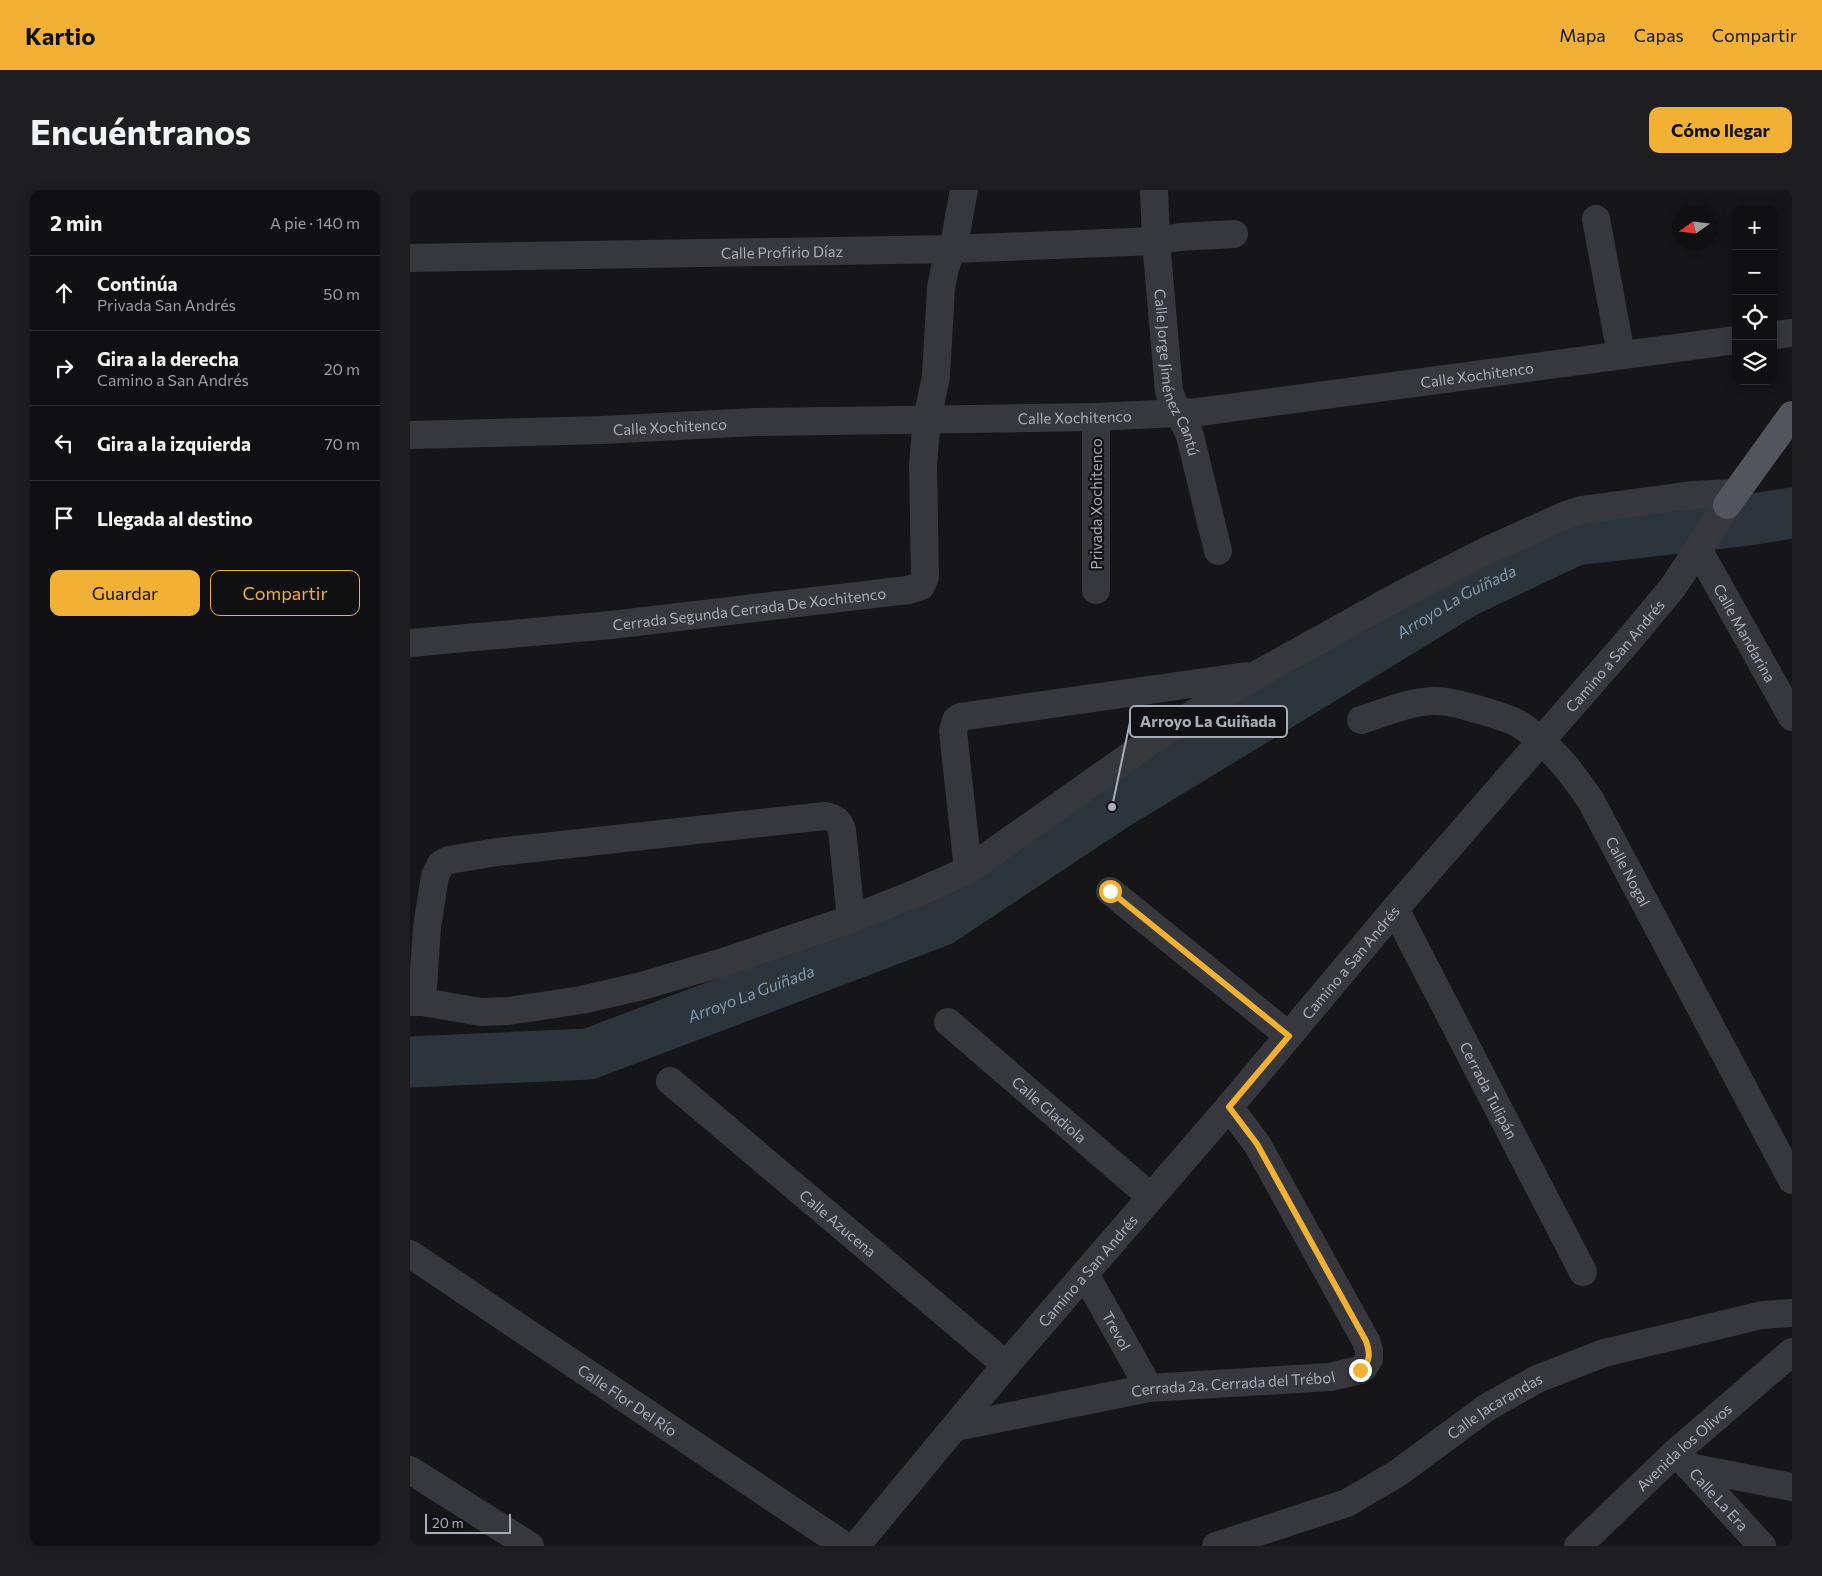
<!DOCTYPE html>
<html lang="es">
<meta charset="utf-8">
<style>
body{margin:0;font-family:Commissioner,sans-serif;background:#1e1e20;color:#f1f3f6}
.controls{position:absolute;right:15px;top:15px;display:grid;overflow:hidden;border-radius:10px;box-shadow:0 2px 12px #0003}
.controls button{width:45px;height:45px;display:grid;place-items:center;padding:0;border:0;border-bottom:1px solid #303032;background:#101012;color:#f1f3f6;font:25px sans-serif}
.compass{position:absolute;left:1262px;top:15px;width:45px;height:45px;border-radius:50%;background:#101012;box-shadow:0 2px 12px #0003;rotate:256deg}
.scale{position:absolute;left:15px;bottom:12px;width:86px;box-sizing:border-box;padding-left:5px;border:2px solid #a8adb8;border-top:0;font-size:14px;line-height:18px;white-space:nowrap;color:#a8adb8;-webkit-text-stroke:4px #111113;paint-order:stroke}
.stop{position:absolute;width:15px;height:15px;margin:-11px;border:4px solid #f2b134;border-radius:50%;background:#fff}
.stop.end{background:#f2b134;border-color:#fff;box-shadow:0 1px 5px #0008}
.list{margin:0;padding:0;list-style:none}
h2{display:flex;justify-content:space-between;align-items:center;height:65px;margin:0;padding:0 20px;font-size:21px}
h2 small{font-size:16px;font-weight:400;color:#9c9d9f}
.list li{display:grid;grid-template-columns:32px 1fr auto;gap:15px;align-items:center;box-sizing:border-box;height:75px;padding:0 20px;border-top:1px solid #303032}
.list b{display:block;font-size:19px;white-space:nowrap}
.list p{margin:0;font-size:16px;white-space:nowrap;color:#9c9d9f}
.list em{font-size:16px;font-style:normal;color:#9c9d9f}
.actions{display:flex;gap:10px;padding:15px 20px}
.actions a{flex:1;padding:11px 0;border:1px solid #f2b134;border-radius:10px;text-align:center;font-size:18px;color:#f2b134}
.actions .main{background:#f2b134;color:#111}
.icon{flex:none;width:28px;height:28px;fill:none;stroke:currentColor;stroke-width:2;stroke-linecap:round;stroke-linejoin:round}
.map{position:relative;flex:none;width:1382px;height:1356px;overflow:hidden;border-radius:10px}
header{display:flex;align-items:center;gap:30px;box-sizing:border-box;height:70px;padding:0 25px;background:#f2b134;color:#111}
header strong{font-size:24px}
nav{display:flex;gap:28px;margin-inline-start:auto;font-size:18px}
.intro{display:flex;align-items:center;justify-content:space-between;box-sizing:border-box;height:120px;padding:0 30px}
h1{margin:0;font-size:35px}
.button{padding:12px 22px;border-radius:10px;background:#f2b134;color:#111;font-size:18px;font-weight:700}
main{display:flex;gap:30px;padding:0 30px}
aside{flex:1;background:#101012;border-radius:10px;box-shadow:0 2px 12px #0003}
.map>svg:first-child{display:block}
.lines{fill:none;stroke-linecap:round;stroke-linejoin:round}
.river{stroke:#2c353c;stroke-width:51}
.minor{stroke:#37383d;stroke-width:28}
.major{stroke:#53555c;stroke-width:28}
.route{stroke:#f2b134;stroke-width:6}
.labels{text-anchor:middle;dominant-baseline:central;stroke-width:4.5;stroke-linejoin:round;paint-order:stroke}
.street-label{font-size:15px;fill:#a8adb8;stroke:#111113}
.water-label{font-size:16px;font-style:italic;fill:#7f9bb3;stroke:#111113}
.leader{fill:none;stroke:#a8adb8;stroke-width:2}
.callout-dot{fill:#a8adb8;stroke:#111113;stroke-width:2}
.callout{fill:#111113;stroke:#a8adb8;stroke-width:2}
.callout-label{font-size:16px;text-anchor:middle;font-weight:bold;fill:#a8adb8}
</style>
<header>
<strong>Kartio</strong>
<nav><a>Mapa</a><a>Capas</a><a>Compartir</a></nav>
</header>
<div class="intro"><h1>Encuéntranos</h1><a class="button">Cómo llegar</a></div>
<main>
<aside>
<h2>2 min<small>A pie · 140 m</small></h2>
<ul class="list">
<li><svg class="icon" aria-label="ahead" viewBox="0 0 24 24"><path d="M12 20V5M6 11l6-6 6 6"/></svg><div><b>Continúa</b><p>Privada San Andrés</p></div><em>50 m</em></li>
<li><svg class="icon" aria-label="right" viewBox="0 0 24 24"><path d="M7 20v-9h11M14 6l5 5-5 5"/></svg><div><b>Gira a la derecha</b><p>Camino a San Andrés</p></div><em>20 m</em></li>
<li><svg class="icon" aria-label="left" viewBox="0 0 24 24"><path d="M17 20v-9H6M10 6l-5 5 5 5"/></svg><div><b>Gira a la izquierda</b></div><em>70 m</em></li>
<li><svg class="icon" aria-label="arrive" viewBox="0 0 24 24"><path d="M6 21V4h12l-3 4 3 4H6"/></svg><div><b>Llegada al destino</b></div></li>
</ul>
<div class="actions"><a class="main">Guardar</a><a>Compartir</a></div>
</aside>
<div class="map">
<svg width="1382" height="1356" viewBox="0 0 1382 1356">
<rect width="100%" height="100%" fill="#161618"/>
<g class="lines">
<!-- river -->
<path class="river" id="s1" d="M0,872L179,864L530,731L702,617L1055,402L1165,350L1331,331L1382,323"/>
<!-- minor -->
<g class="minor">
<path id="s2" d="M744,0L746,51L759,201C764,218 774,230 780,246L808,361"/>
<polyline points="1186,29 1211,164"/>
<path id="s3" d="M0,68L541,59L746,51L770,47L824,44"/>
<polyline points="1363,145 1382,143"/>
<polyline points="686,227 686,400"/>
<path id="s4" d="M0,245L192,240L345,232L686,227L789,222L1326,150"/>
<path id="s5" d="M1288,359L1382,527"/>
<path id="s6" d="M0,453L201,435L498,400L511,396L515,387L513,274L515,251L517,230L526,186L531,98L535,78L545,49L554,0"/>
<path id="s7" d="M951,530C974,523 1000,511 1025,511C1038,511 1053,515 1066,519C1080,523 1096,527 1109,534C1139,553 1162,582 1181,611L1382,990"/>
<polyline points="558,680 543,541 546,530 550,527 837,486"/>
<polyline points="700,701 879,846"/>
<path id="s8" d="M985,719L1173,1082"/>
<polyline points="0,812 12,812 71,822 99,821 171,810 232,796 310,773 441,729 504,704 558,680 748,546 846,485 992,404 1078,360 1156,325 1171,320 1282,305 1325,303"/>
<path d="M12,812L17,737L25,686L31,674L39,670L87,662L415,626C425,628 429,631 432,640L441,729"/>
<path id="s9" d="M538,832L741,1007"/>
<path id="s10" d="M260,891L596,1175"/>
<path id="s11" d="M0,1064L435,1356"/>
<path id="s12" d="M675,1084L739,1198"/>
<path id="s13" d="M546,1237L739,1198L920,1187L950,1180L954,1177L959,1169V1160L956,1151L847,954L819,917"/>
<path id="s14" d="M1266,1262L1352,1356"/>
<polyline points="1279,1277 1382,1297"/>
<polyline points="0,1280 120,1356"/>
<path id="s15" d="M446,1356L596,1175L819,917L985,719L1224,444L1263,397L1317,315"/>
<path id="s16" d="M806,1356L937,1313L988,1283L1076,1218L1127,1189L1194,1163L1352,1125L1382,1123"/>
<path id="s17" d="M1168,1356L1266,1262L1382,1162"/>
</g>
<!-- major -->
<polyline class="major" points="1317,315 1382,225"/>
</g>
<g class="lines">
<!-- route -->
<path class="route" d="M700,701L879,846L819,917L847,954L956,1151C960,1163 961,1172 950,1180"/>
</g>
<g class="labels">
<!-- street labels -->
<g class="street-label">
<text stroke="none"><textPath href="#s3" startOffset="372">Calle Profirio Díaz</textPath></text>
<text stroke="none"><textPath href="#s2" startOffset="185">Calle Jorge Jiménez Cantú</textPath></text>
<text stroke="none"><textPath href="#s4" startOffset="1070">Calle Xochitenco</textPath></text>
<text stroke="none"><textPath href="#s4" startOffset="665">Calle Xochitenco</textPath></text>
<text stroke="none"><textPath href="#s4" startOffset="260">Calle Xochitenco</textPath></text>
<text transform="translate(686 314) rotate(-90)">Privada Xochitenco</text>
<text stroke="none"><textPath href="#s6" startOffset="341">Cerrada Segunda Cerrada De Xochitenco</textPath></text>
<text stroke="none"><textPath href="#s5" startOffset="96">Calle Mandarina</textPath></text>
<text stroke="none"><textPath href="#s15" startOffset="1170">Camino a San Andrés</textPath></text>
<text stroke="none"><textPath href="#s7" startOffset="350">Calle Nogal</textPath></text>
<text stroke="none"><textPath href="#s15" startOffset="765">Camino a San Andrés</textPath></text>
<text stroke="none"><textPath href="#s8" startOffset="204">Cerrada Tulipán</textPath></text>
<text stroke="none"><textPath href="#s9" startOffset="134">Calle Gladiola</textPath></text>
<text stroke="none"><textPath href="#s10" startOffset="220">Calle Azucena</textPath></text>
<text stroke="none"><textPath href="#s15" startOffset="360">Camino a San Andrés</textPath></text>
<text stroke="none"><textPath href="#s12" startOffset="65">Trevol</textPath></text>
<text stroke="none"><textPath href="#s13" startOffset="281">Cerrada 2a. Cerrada del Trébol</textPath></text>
<text stroke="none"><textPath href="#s11" startOffset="262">Calle Flor Del Río</textPath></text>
<text stroke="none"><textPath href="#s16" startOffset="315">Calle Jacarandas</textPath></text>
<text stroke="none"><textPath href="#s17" startOffset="145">Avenida los Olivos</textPath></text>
<text stroke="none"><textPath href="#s14" startOffset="64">Calle La Era</textPath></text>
</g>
<!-- water labels -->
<g class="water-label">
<text stroke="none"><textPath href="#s1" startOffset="1162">Arroyo La Guiñada</textPath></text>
<text stroke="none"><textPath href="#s1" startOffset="352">Arroyo La Guiñada</textPath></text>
</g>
</g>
<!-- callouts -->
<path class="leader" d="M702 617L720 532"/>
<circle class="callout-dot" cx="702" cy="617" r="5"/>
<rect class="callout" x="720" y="516" width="157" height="31" rx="5"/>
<g class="callout-label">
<text x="798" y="537">Arroyo La Guiñada</text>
</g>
</svg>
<div class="controls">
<button>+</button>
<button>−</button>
<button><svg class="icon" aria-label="locate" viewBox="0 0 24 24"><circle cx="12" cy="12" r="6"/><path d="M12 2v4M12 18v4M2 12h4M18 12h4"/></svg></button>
<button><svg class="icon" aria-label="layers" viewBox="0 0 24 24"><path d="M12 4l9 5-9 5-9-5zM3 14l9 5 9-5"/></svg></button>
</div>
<svg class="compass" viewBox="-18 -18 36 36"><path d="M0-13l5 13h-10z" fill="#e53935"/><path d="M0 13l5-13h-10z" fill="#9c9d9f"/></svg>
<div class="scale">20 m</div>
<div class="stop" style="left:700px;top:701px"></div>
<div class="stop end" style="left:950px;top:1180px"></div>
</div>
</main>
